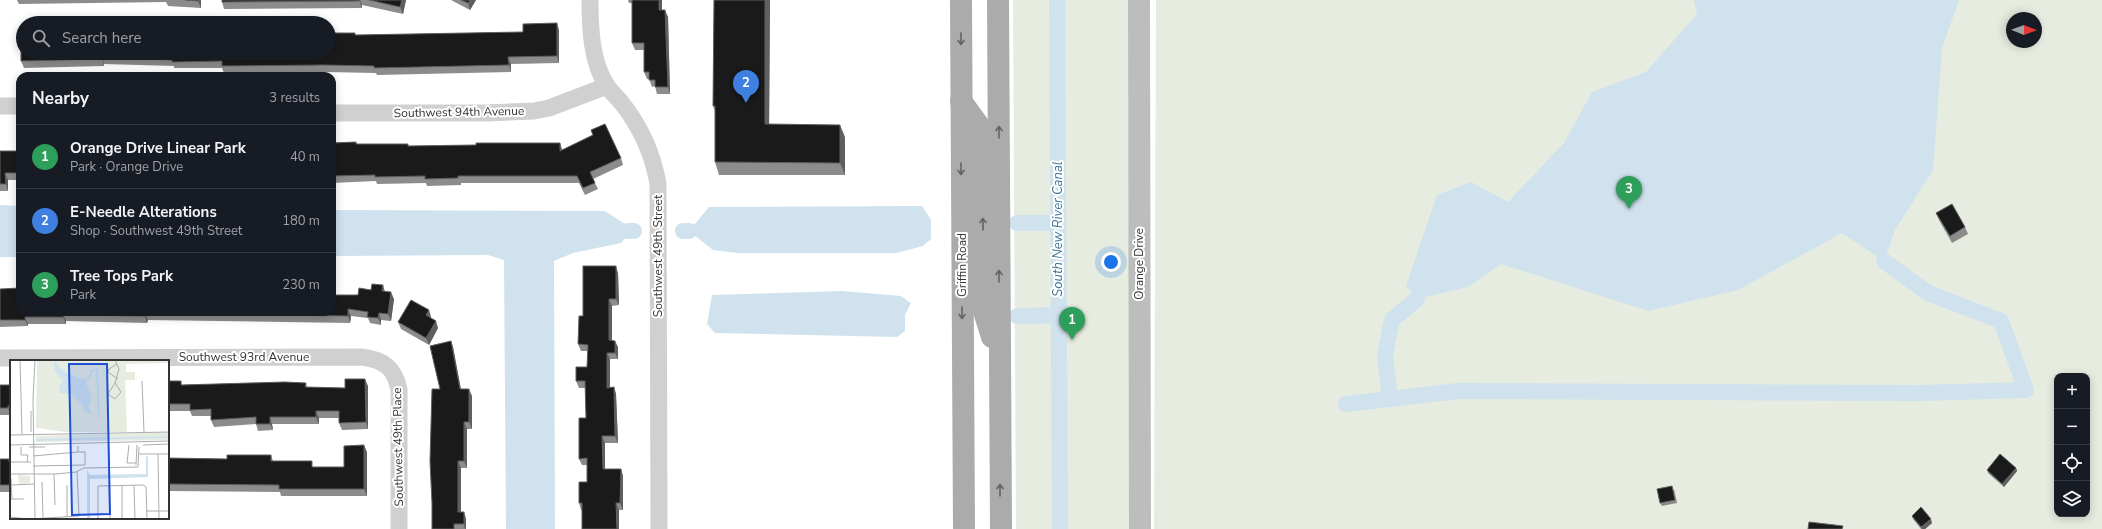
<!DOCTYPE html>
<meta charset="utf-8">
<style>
body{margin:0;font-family:"Nunito Sans",sans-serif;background:#242831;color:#f1f3f6}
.controls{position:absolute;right:12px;bottom:12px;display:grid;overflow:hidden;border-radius:8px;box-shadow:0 2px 10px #0003}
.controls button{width:36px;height:36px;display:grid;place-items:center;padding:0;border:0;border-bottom:1px solid #363941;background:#171b24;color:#f1f3f6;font:20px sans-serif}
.compass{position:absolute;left:2006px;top:12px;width:36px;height:36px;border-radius:50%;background:#171b24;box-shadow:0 2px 10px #0003;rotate:91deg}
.you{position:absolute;left:1111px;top:262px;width:14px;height:14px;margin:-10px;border:3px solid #fff;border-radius:50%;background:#1a73e8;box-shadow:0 0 0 6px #1a73e833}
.badge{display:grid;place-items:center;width:26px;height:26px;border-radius:50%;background:#b45309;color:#fff;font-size:13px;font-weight:700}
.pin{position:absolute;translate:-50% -33px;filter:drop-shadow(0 1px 2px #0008)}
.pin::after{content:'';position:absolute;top:21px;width:14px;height:12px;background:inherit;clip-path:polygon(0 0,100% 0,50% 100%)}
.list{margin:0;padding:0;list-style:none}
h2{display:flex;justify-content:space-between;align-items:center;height:52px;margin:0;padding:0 16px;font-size:17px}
h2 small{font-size:13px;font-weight:400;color:#9ea1a6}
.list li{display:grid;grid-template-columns:26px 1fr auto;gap:12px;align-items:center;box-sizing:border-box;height:64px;padding:0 16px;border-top:1px solid #363941}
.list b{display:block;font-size:15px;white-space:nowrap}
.list p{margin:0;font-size:13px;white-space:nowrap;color:#9ea1a6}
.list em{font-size:13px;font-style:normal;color:#9ea1a6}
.icon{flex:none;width:22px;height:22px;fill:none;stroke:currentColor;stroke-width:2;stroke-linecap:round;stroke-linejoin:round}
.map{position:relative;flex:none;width:2102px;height:529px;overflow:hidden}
.search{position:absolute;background:#171b24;box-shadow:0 2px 10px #0003;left:16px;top:16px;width:320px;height:44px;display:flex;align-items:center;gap:10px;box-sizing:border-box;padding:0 14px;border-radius:22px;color:#9ea1a6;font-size:15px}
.panel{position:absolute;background:#171b24;box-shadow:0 2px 10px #0003;left:16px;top:72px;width:320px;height:244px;border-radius:12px}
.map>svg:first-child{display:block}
.green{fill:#e6ecdf;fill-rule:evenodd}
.water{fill:#cfe2ee}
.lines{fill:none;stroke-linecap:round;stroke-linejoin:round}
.canal{stroke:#cfe2ee;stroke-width:16}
.street{stroke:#d0d0d0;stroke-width:17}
.secondary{stroke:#bdbdbd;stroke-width:22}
.primary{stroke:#ababab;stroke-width:22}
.wall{fill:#8c8c8c}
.shaded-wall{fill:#5f5f5f}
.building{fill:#1a1a1a;stroke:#5f5f5f}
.oneway{stroke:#636363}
.labels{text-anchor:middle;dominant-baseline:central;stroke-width:4;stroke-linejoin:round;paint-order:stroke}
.street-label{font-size:12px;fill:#333;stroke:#fff}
.water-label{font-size:13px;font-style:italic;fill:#3f7597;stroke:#fff}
.inset-river{fill:none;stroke:#cfe2ee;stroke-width:2}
.inset-road{fill:none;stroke:#adadad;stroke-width:1}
.view{fill:#1d4ed8;fill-opacity:0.15;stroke:#1d4ed8;stroke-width:2}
.inset-edge{fill:none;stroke:#333;stroke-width:2}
</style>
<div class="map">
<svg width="2102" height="529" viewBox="0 0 2102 529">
<rect width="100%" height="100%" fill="#fff"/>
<!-- green -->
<g class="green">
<polygon points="1013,0 1128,0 1130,529 1016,529"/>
<path d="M1156,0H2102V529H1154ZM2012,18H2036V42H2012ZM2057,376H2087V514H2057Z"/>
</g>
<!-- water -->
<g class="water">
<polygon points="1694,0 1959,0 1942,48 1933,170 1895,230 1884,261 1842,233 1738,290 1648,311 1501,264 1468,287 1417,299 1406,286 1437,195 1471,182 1508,202 1564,143 1592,92 1646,72 1697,14"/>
<polygon points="0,205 20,206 20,257 0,257"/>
<polygon points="922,206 931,220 931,239 923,246 896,253 737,253 713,250 689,231 709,207"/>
<polygon points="332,210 605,211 628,226 629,234 621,243 573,253 554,261 555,529 506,529 504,260 488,255 332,256"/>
<polygon points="842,291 901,296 911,303 905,315 905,331 897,337 715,333 707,324 712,295"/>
</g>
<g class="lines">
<!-- canal -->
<g class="canal">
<polyline points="1057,0 1060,529"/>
<polyline points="1017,223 1058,223"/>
<polyline points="628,231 634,231"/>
<polyline points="683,231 689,231"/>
<polyline points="1017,316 1059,315"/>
<polyline points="1390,399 1385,355 1392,320 1417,299"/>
<polyline points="1346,404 1458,391 1920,393 2026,390 2001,321 1928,293 1884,261"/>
</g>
<!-- street -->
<g class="street">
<path d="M590,0C590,27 591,62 607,86C611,92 616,96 621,102C640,126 653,154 658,184L659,529"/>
<polyline points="0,106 20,106"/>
<polyline points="332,113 487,113 534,111 549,108 607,86"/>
<path d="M0,358L362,357C384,360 395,368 399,390V529"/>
</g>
<!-- secondary -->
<polyline class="secondary" points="1139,0 1140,529"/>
<!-- primary -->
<g class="primary">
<polyline points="961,0 964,529"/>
<polyline points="998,0 1001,529"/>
<polyline points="961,101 982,130 983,308 992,337"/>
</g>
</g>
<!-- wall -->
<g class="wall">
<polygon points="17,0 201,0 201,8 168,6 166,2 19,4"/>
<polygon points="222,0 406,0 403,14 362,5 362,8 224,9 222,2"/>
<polygon points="451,0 476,0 470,10"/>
<polygon points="628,0 662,0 662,10 668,17 670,94 657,94 655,86 652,87 649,79 647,79 644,72 644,50 635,50 632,43 632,3 629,3"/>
<polygon points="714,0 770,0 769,124 845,137 845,175 719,175 715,162 715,111 713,106"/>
<polygon points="559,30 559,63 511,64 511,72 377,75 376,73 325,72 224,73 222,68 174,68 174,66 104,64 104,66 24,68 21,61 23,53 355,33 356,35 523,32"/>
<polygon points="591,130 621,158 623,165 593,179 598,189 585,195 579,183 461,183 461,185 427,186 426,183 377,184 376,181 332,183 332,143 356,142 357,144 408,144 408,146 476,145 560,143 562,150 593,135"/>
<polygon points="0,151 20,151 20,180 8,180 8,191 0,191"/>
<polygon points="1936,213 1965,227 1968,234 1952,243 1939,220"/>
<polygon points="618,273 619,305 612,306 612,341 618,347 618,359 610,359 610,387 614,387 616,394 618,443 605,443 605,469 621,469 623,476 623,510 581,510 579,503 587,482 587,465 582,465 579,459 586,418 586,388 579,388 576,381 587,367 587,351 581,351 578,344 583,316"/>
<polygon points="0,289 20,312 358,295 385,291 394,299 391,321 381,320 381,325 370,323 368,318 351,316 350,323 148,320 147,323 66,321 66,324 28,324 28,326 0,327"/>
<polygon points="431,317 431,318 438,328 429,345 401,329 398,322"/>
<polygon points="451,341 453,347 461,389 472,396 472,429 467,429 467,468 461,468 461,512 464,512 466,519 466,529 432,529 432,503 440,389"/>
<polygon points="168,381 181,381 182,385 306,383 307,387 345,388 368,386 368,429 342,430 339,423 339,418 319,418 319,424 272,424 273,430 258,431 256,424 214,427 211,420 211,416 192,416 190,411 168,411"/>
<polygon points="0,385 11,385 11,413 10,413 10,415 0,415"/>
<polygon points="367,452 367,496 281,496 280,492 169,491 169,493 168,493 168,458 227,459 271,455 273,461 314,467 344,467"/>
<polygon points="0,459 9,459 10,462 11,462 11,492 0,492"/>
<polygon points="2016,468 2017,471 2004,487 1988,473 1987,470"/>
<polygon points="1674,489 1677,503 1662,506 1660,503"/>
<polygon points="1912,516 1932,523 1925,529 1921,529 1913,519"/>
</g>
<!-- shaded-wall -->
<g class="shaded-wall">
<polygon points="198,0 201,0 201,8 198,1"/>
<polygon points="359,0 360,0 362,5 362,8"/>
<polygon points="402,0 406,0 403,14 400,7"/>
<polygon points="470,0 476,0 470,10 468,3"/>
<polygon points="659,0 662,0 662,17 659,10"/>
<polygon points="765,0 770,0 769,137 765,124"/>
<polygon points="665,10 668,17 670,94 668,87"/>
<polygon points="557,23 559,30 559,63 557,56"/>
<polygon points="102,57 104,64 104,66 102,59"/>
<polygon points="508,57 511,64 511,72 509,65"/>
<polygon points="840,125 845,137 845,175 840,163"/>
<polygon points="560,143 562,150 560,151"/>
<polygon points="5,173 8,180 8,191 6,184"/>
<polygon points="616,266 618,273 619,305 616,299"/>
<polygon points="383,285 385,292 382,291"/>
<polygon points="391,292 394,299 391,321 388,314"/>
<polygon points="609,299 612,306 612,347 609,340"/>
<polygon points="348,309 351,316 350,323 348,316"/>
<polygon points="429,310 431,317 428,322 426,315"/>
<polygon points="145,313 148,320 147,323 145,316"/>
<polygon points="379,313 381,320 381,325 378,318"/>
<polygon points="63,315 66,321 66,324 63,317"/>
<polygon points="25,317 28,324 28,326 25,320"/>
<polygon points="436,321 438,328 429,345 426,338"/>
<polygon points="451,341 453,347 462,396 460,389"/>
<polygon points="615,341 618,347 618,359 615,353"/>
<polygon points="607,353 610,359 610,394 607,388"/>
<polygon points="365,379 368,386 368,429 366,422"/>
<polygon points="614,387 616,394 618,443 615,436"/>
<polygon points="469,389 472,396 472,429 469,422"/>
<polygon points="8,406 10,413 10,415 8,408"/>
<polygon points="316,411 319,418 319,424 316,417"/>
<polygon points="270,417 272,424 273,430 270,424"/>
<polygon points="464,422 467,429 467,468 464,461"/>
<polygon points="602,436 605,443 605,476 603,469"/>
<polygon points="364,445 367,452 367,496 364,489"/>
<polygon points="458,461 461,468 461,519 458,512"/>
<polygon points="2016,468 2017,471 2004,487 2002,484"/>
<polygon points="621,469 623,476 623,510 620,503"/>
<polygon points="616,503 619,510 619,529 617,529"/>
<polygon points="464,512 466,519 466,529 465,529 464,524"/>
<polygon points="1931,519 1932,523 1925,529 1922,529 1921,527"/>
</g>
<!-- building -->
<g class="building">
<polygon points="185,0 198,0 198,1"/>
<polygon points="222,0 359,0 359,1 222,2"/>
<polygon points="369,0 402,0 400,7"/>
<polygon points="461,0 470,0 468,3"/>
<polygon points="632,0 659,0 659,10 665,10 668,87 655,87 655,80 649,80 649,72 644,72 644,43 632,43"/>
<polygon points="714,0 765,0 765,124 840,125 840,163 715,162 715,106 713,106"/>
<polygon points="557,23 557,56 508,57 509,65 374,68 374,66 323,65 222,66 222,61 172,62 172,60 102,57 102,59 21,61 21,28 23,28 23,53 329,53 329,33 355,33 355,35 523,32 523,24"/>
<polygon points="605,124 621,158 590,172 595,183 583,188 577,176 458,176 458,178 425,179 425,176 375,177 375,175 332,176 332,143 356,142 356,144 408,144 408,146 476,145 476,143 560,143 560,151 593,135 591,130"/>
<polygon points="0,151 20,151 20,173 5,173 6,184 0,184"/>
<polygon points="1952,204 1965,227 1950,236 1936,213"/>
<polygon points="583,266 616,266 616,299 609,299 609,340 615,341 615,353 607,353 607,388 614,387 615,436 602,436 603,469 621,469 620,503 616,503 617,529 582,529 582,503 579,503 579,482 587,482 587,458 579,459 579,418 586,418 585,381 576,381 576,367 587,367 588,345 578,344 579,316 583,316"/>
<polygon points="372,284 383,285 382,291 391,292 388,314 379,313 378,318 367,317 368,312 348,309 348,316 145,313 145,316 63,315 63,317 25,317 25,320 0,320 0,289 20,288 20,312 332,312 332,295 358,295 359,288 371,290"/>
<polygon points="411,300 429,310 426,315 436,321 426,338 398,322"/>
<polygon points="451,341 460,389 469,389 469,422 464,422 464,461 458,461 458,512 464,512 464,524 454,524 454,529 432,529 432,503 430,461 432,389 440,389 430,346"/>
<polygon points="345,379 365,379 366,422 339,423 339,411 316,411 316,417 270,417 270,424 256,424 256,417 211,420 211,409 190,410 190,404 168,404 168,381 181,381 181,385 285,382 306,383 305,387 345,388"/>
<polygon points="0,385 11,385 11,406 8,406 8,408 0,408"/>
<polygon points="364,445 364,489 279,489 279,485 168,484 168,458 227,459 227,455 271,455 271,461 312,461 312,467 344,467 344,446"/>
<polygon points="2000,454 2016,468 2002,484 1987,470"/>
<polygon points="0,459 9,459 9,462 11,462 11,485 0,485"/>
<polygon points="1672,486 1675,500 1660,503 1657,489"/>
<polygon points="1921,507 1931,519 1921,527 1912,516"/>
<polygon points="1809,522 1843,526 1842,529 1808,529"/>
</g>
<!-- one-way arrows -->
<defs><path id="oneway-shaft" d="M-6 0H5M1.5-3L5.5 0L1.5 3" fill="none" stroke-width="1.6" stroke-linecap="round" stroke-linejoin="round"/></defs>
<g class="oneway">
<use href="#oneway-shaft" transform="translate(961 39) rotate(90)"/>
<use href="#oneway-shaft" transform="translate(999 132) rotate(-90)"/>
<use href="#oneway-shaft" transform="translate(961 169) rotate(90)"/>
<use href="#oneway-shaft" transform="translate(983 224) rotate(-91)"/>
<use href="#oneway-shaft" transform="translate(999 276) rotate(-90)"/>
<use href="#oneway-shaft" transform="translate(962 313) rotate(90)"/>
<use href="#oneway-shaft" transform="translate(1000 490) rotate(-90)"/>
</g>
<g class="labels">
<!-- street labels -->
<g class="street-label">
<text transform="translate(459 112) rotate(-1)">Southwest 94th Avenue</text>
<text transform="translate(658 256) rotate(-90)">Southwest 49th Street</text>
<text transform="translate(1139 264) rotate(-90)">Orange Drive</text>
<text transform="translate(962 265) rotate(-90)">Griffin Road</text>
<text x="244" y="357">Southwest 93rd Avenue</text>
<text transform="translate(398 447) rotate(-91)">Southwest 49th Place</text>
</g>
<!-- water labels -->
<g class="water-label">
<text transform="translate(1058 229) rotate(-90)">South New River Canal</text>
</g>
</g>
<!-- overview -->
<g transform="translate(10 360)">
<rect width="159" height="159" fill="#fff"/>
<path d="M27,0H159V3L116,4V12H125V20H115L117,72H55L26,68ZM159,72V80L26,82V76ZM8,115L20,116V123L9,124Z" fill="#e6ecdf"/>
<path d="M44,1L57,14L78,20L76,23L82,37L79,47L81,54L74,52V47L61,34L50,33L49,27L53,21L45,11ZM138,96V117L80,119V159H77V110L80,115L136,114V97Z" fill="#cfe2ee"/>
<path class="inset-river" d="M78,20L82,11L87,9L89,58M26,80L159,77"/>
<path class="inset-road" d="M10,0L12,74M105,0L109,9L105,23M107,4L99,9L98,12L108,19M132,21L134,72M105,23L111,32L105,39L98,34ZM21,72V51M0,75L159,72M0,85L159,81M119,85L117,103H126M133,85L159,84M11,87V95H18L17,102M19,87H35M129,94H159M148,94L149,159M23,96L68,92V86M0,102H21M126,105L127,85M23,106L75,105V92H68M67,112L69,156M0,114H46L66,112L74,108L128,107L129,87M44,114L45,145M1,118L2,139M32,122L33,157M2,125L24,124M57,125V157M124,125L125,159M99,126L100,159M112,126V159M0,139H14M136,151H159M0,157L18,159M19,159L69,156M25,159L23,39L25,0M88,159V126L133,125L136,127L137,159"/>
<path class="view" d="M59,4H97L100,154L62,155Z"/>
<rect width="159" height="159" class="inset-edge"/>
</g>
</svg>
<div class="controls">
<button>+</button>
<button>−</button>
<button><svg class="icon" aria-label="locate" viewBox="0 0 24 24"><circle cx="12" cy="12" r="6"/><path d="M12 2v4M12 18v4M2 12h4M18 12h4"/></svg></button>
<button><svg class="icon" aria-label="layers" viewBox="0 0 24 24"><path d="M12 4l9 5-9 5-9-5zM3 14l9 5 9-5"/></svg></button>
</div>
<svg class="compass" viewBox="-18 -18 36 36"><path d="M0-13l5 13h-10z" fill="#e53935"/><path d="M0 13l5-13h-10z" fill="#9ea1a6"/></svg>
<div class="you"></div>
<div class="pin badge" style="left:1072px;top:340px;background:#2e9e5b">1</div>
<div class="pin badge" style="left:746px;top:103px;background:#3f7fe0">2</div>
<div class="pin badge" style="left:1629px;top:209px;background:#2e9e5b">3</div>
<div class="search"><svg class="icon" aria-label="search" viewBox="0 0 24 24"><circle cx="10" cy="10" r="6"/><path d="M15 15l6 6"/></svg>Search here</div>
<section class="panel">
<h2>Nearby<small>3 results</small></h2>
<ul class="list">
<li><span class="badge" style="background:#2e9e5b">1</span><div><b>Orange Drive Linear Park</b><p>Park · Orange Drive</p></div><em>40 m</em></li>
<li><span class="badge" style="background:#3f7fe0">2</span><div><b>E-Needle Alterations</b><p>Shop · Southwest 49th Street</p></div><em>180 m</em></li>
<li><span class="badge" style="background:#2e9e5b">3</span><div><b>Tree Tops Park</b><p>Park</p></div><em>230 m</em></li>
</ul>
</section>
</div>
